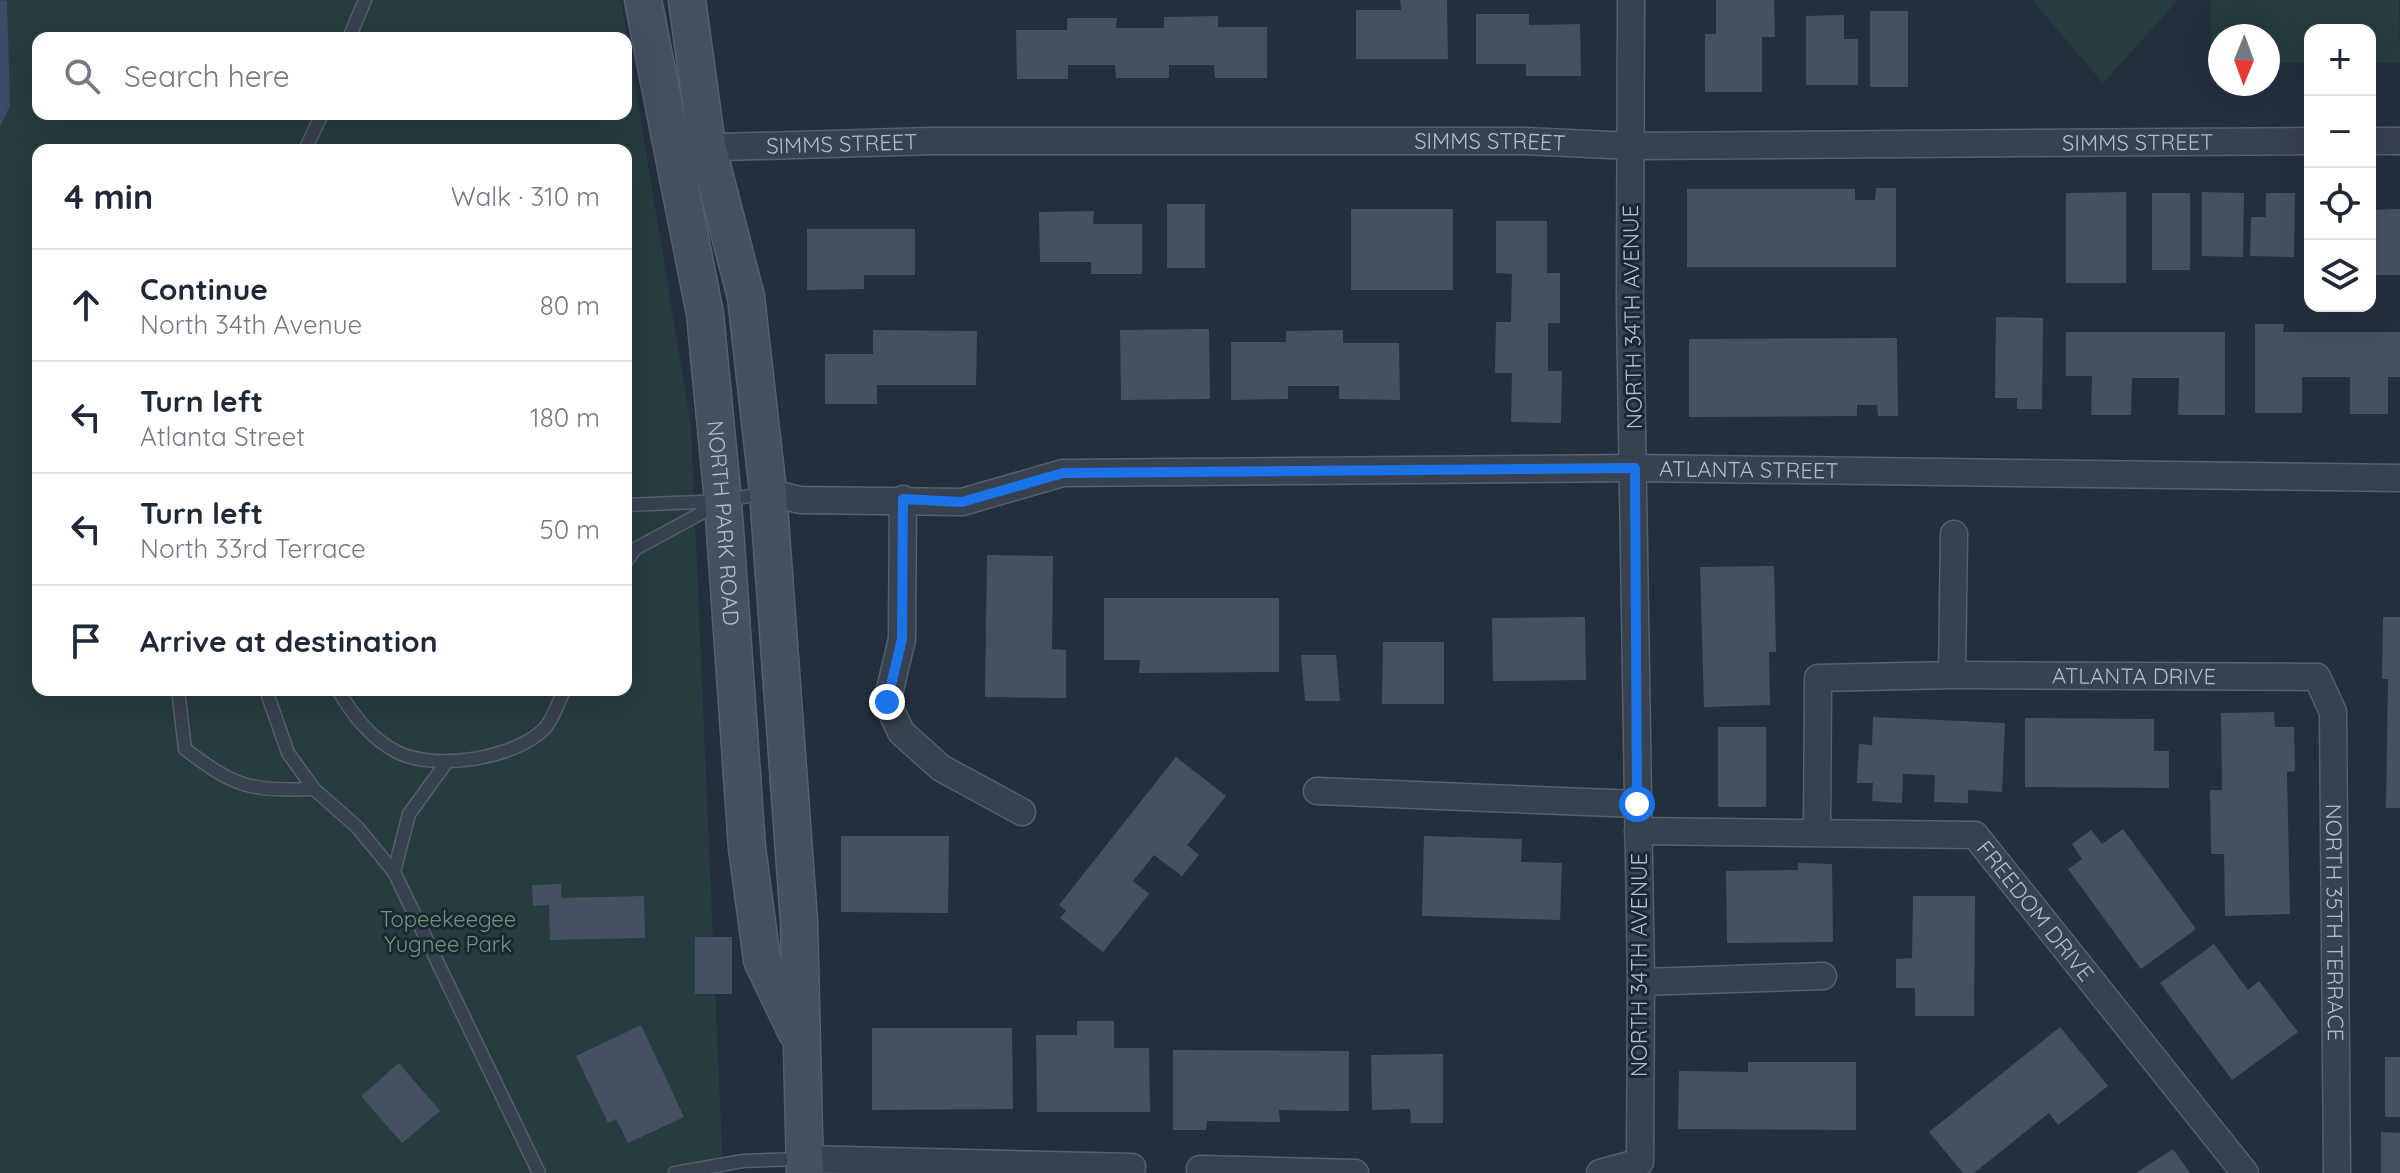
<!DOCTYPE html>
<meta charset="utf-8">
<style>
body{margin:0;font-family:Quicksand,sans-serif;background:#f6f6f7;color:#1f2937}
.controls{position:absolute;right:24px;top:24px;display:grid;overflow:hidden;border-radius:16px;box-shadow:0 8px 32px #0002}
.controls button{width:72px;height:72px;display:grid;place-items:center;padding:0;border:0;border-bottom:2px solid #e0e1e3;background:#fff;color:#1f2937;font:40px sans-serif}
.compass{position:absolute;left:2208px;top:24px;width:72px;height:72px;border-radius:50%;background:#fff;box-shadow:0 8px 32px #0002;rotate:181deg}
.stop{position:absolute;width:24px;height:24px;margin:-18px;border:6px solid #1a73e8;border-radius:50%;background:#fff}
.stop.end{background:#1a73e8;border-color:#fff;box-shadow:0 2px 8px #0008}
.list{margin:0;padding:0;list-style:none}
h2{display:flex;justify-content:space-between;align-items:center;height:104px;margin:0;padding:0 32px;font-size:34px}
h2 small{font-size:26px;font-weight:400;color:#747a83}
.list li{display:grid;grid-template-columns:52px 1fr auto;gap:24px;align-items:center;box-sizing:border-box;height:112px;padding:0 32px;border-top:2px solid #e0e1e3}
.list b{display:block;font-size:30px;white-space:nowrap}
.list p{margin:0;font-size:26px;white-space:nowrap;color:#747a83}
.list em{font-size:26px;font-style:normal;color:#747a83}
.icon{flex:none;width:44px;height:44px;fill:none;stroke:currentColor;stroke-width:2;stroke-linecap:round;stroke-linejoin:round}
.map{position:relative;flex:none;width:2400px;height:1173px;overflow:hidden}
.search{position:absolute;background:#fff;box-shadow:0 8px 32px #0002;left:32px;top:32px;width:600px;height:88px;display:flex;align-items:center;gap:20px;box-sizing:border-box;padding:0 28px;border-radius:16px;color:#747a83;font-size:30px}
.panel{position:absolute;background:#fff;box-shadow:0 8px 32px #0002;left:32px;top:144px;width:600px;height:552px;border-radius:16px}
.map>svg:first-child{display:block}
.green{fill:#263c3f;fill-rule:evenodd}
.water{fill:#394c67}
.building{fill:#455162}
.lines{fill:none;stroke-linecap:round;stroke-linejoin:round}
.lane-casing{stroke:#565f6c;stroke-width:15}
.street-casing{stroke:#565f6c;stroke-width:29}
.secondary-casing{stroke:#565f6c;stroke-width:39}
.lane{stroke:#38414e;stroke-width:12}
.street{stroke:#38414e;stroke-width:26}
.secondary{stroke:#465061;stroke-width:36}
.route{stroke:#1a73e8;stroke-width:10}
.labels{text-anchor:middle;dominant-baseline:central;stroke-width:6;stroke-linejoin:round;paint-order:stroke}
.street-label{font-size:22px;fill:#b4bcc9;stroke:#1d2633}
.park-label{font-size:22px;fill:#6b9a76;stroke:#1d2633}
</style>
<div class="map">
<svg width="2400" height="1173" viewBox="0 0 2400 1173">
<rect width="100%" height="100%" fill="#242f3e"/>
<!-- green -->
<g class="green">
<path d="M0,0H621L691,426L723,1173H0ZM38,38H626V114H38ZM38,150H626V690H38Z"/>
<polygon points="2032,0 2178,0 2103,83"/>
<polygon points="2211,0 2399,0 2400,63 2370,63 2370,30 2310,30 2310,63 2268,63 2268,36 2220,36 2220,63 2212,63"/>
</g>
<!-- water -->
<polygon class="water" points="0,0 7,1 10,106 0,127"/>
<!-- building -->
<g class="building">
<polygon points="1400,0 1447,0 1448,59 1356,59 1356,10 1401,10"/>
<polygon points="1716,0 1774,0 1775,37 1762,37 1762,92 1705,92 1705,34 1716,34"/>
<rect x="1870" y="11" width="38" height="76"/>
<polygon points="1476,14 1529,14 1529,25 1580,24 1581,76 1526,76 1526,64 1476,64"/>
<polygon points="1844,15 1844,39 1858,39 1858,85 1806,85 1806,16"/>
<polygon points="1218,16 1218,27 1267,27 1267,78 1215,78 1214,65 1169,65 1169,78 1116,78 1115,65 1068,65 1068,79 1017,79 1016,30 1067,30 1067,18 1117,18 1116,28 1164,28 1164,17"/>
<polygon points="1876,188 1896,188 1896,267 1687,267 1687,189 1855,189 1855,200 1875,200"/>
<polygon points="2126,192 2126,283 2066,283 2066,193"/>
<polygon points="2202,192 2244,193 2243,257 2202,256"/>
<rect x="2152" y="193" width="38" height="77"/>
<polygon points="2266,193 2295,193 2294,257 2250,256 2251,217 2266,217"/>
<rect x="1167" y="204" width="38" height="64"/>
<rect x="1351" y="209" width="102" height="81"/>
<polygon points="2400,209 2400,275 2370,275 2370,210"/>
<rect x="2306" y="210" width="4" height="65"/>
<polygon points="1094,211 1093,224 1142,224 1142,274 1091,274 1091,262 1040,262 1039,212"/>
<polygon points="1496,221 1547,221 1547,273 1560,273 1560,323 1548,323 1548,371 1562,371 1561,423 1511,422 1512,373 1495,373 1496,322 1511,322 1512,274 1496,273"/>
<polygon points="807,229 915,229 915,275 864,275 864,289 807,290"/>
<polygon points="1996,317 2043,318 2042,409 2017,409 2017,398 1995,398"/>
<polygon points="2255,324 2284,324 2283,332 2400,332 2400,377 2388,377 2388,414 2350,414 2350,377 2302,377 2302,413 2255,413"/>
<polygon points="1209,329 1210,399 1121,400 1120,330"/>
<polygon points="873,330 977,331 976,385 877,385 877,404 825,404 825,354 873,354"/>
<polygon points="1343,330 1343,343 1399,343 1400,400 1339,399 1339,386 1288,386 1288,399 1231,400 1231,342 1286,342 1286,331"/>
<polygon points="2066,332 2225,332 2225,415 2178,415 2179,378 2132,378 2131,415 2091,415 2092,376 2066,376"/>
<polygon points="1897,338 1898,416 1878,416 1877,405 1857,405 1857,416 1689,417 1689,339"/>
<polygon points="987,555 1053,556 1052,649 1066,650 1066,698 985,697"/>
<polygon points="1774,566 1776,652 1769,652 1770,705 1704,707 1700,567"/>
<polygon points="1104,598 1279,598 1279,672 1139,673 1140,660 1104,660"/>
<polygon points="1585,617 1586,680 1493,681 1492,618"/>
<polygon points="2383,617 2400,617 2400,808 2386,808 2388,679 2382,679"/>
<polygon points="1383,642 1444,642 1444,704 1382,704"/>
<polygon points="1301,655 1336,655 1340,701 1305,701"/>
<polygon points="2274,712 2275,727 2294,727 2295,771 2287,772 2290,914 2225,916 2224,854 2211,854 2210,790 2222,790 2221,713"/>
<polygon points="1873,717 2005,723 2002,792 1968,790 1968,803 1934,802 1935,775 1903,774 1902,803 1872,801 1873,783 1857,783 1859,744 1872,745"/>
<polygon points="2025,718 2154,719 2154,751 2169,751 2169,788 2025,787"/>
<rect x="1718" y="727" width="48" height="80"/>
<polygon points="1176,757 1226,796 1187,845 1199,855 1182,876 1154,855 1133,881 1149,894 1103,952 1060,918 1066,911 1059,905"/>
<polygon points="2123,829 2196,929 2141,969 2068,869 2082,859 2072,844 2091,830 2102,844"/>
<polygon points="841,836 949,836 948,913 841,912"/>
<polygon points="1424,836 1522,839 1521,862 1562,863 1560,920 1422,916"/>
<polygon points="1798,863 1832,864 1833,942 1727,943 1726,871 1798,870"/>
<polygon points="561,884 561,898 644,896 645,938 550,940 549,905 533,906 532,885"/>
<polygon points="1913,896 1975,896 1974,1016 1915,1016 1915,988 1896,988 1896,959 1912,958"/>
<rect x="695" y="937" width="37" height="57"/>
<polygon points="2214,944 2248,990 2259,981 2298,1032 2232,1080 2160,983"/>
<polygon points="1077,1021 1114,1021 1114,1048 1149,1048 1150,1112 1037,1112 1036,1035 1077,1035"/>
<polygon points="641,1025 684,1117 628,1143 616,1119 608,1123 576,1056"/>
<polygon points="2060,1027 2108,1086 2058,1125 2049,1113 1974,1173 1963,1173 1929,1132"/>
<polygon points="872,1028 1012,1028 1013,1109 872,1110"/>
<polygon points="1173,1050 1349,1051 1349,1111 1279,1110 1280,1122 1207,1121 1206,1130 1173,1130"/>
<polygon points="1443,1054 1443,1123 1411,1123 1410,1109 1372,1110 1371,1055"/>
<rect x="2385" y="1057" width="15" height="60"/>
<polygon points="1748,1062 1856,1062 1856,1130 1678,1129 1679,1071 1748,1072"/>
<polygon points="399,1063 440,1111 402,1143 361,1096"/>
<polygon points="2381,1132 2400,1133 2400,1173 2381,1173"/>
<polygon points="2173,1149 2190,1173 2136,1173"/>
</g>
<g class="lines">
<!-- lane casing -->
<g class="lane-casing">
<g id="lane">
<polyline points="349,38 365,0"/>
<polyline points="305,150 322,114"/>
<polyline points="626,505 723,501 765,493"/>
<polyline points="626,562 635,549 720,503"/>
<path d="M178,690L185,749C236,788 250,791 314,789"/>
<polyline points="266,690 288,753 314,789 357,827 394,872 539,1173"/>
<path d="M338,690C353,715 370,738 397,752C435,771 514,759 544,729C553,720 559,701 564,690"/>
<polyline points="394,872 409,814 446,763"/>
<polyline points="675,1173 743,1161 801,1159"/>
</g>
</g>
<!-- street casing -->
<g class="street-casing">
<g id="street">
<polyline points="2370,141 2400,141"/>
<path id="s1" d="M690,148L932,141H1525L1631,146L2310,141"/>
<path id="s2" d="M768,492L800,500L962,502L1063,473L1635,468L2400,478"/>
<polyline points="903,499 902,639 887,702 901,732 941,768 1022,812"/>
<path id="s3" d="M1952,675L2317,677L2333,712L2337,1173"/>
<polyline points="1317,791 1637,804"/>
<path id="s4" d="M1638,831L1975,835L2245,1173"/>
<polyline points="1817,833 1818,678 1952,675 1954,534"/>
<polyline points="1641,982 1823,976"/>
<polyline points="805,1159 1132,1167"/>
<polyline points="1200,1169 1355,1173"/>
<polyline points="1600,1173 1640,1162 1641,982 1630,304 1631,0"/>
</g>
</g>
<!-- secondary casing -->
<g class="secondary-casing">
<g id="secondary">
<path id="s5" d="M643,0L705,314L723,501L747,848L762,960L796,1031"/>
<polyline points="687,0 707,146 746,297 768,492 799,921 805,1173"/>
</g>
</g>
<!-- lane -->
<use href="#lane" class="lane"/>
<!-- street -->
<use href="#street" class="street"/>
<!-- secondary -->
<use href="#secondary" class="secondary"/>
</g>
<g class="lines">
<!-- route -->
<polyline class="route" points="887,702 902,639 903,499 962,502 1063,473 1635,468 1637,804"/>
</g>
<g class="labels">
<!-- street labels -->
<g class="street-label">
<text stroke="none"><textPath href="#s1" startOffset="800">SIMMS STREET</textPath></text>
<text stroke="none"><textPath href="#s1" startOffset="1448">SIMMS STREET</textPath></text>
<text stroke="none"><textPath href="#s1" startOffset="152">SIMMS STREET</textPath></text>
<text transform="translate(1632 317) rotate(-91)">NORTH 34TH AVENUE</text>
<text stroke="none"><textPath href="#s2" startOffset="986">ATLANTA STREET</textPath></text>
<text stroke="none"><textPath href="#s5" startOffset="530">NORTH PARK ROAD</textPath></text>
<text stroke="none"><textPath href="#s3" startOffset="182">ATLANTA DRIVE</textPath></text>
<text stroke="none"><textPath href="#s4" startOffset="434">FREEDOM DRIVE</textPath></text>
<text stroke="none"><textPath href="#s3" startOffset="614">NORTH 35TH TERRACE</textPath></text>
<text transform="translate(1639 965) rotate(-90)">NORTH 34TH AVENUE</text>
</g>
<!-- park labels -->
<g class="park-label">
<text x="448" y="919">Topeekeegee<tspan x="448" dy="25">Yugnee Park</tspan></text>
</g>
</g>
</svg>
<div class="controls">
<button>+</button>
<button>−</button>
<button><svg class="icon" aria-label="locate" viewBox="0 0 24 24"><circle cx="12" cy="12" r="6"/><path d="M12 2v4M12 18v4M2 12h4M18 12h4"/></svg></button>
<button><svg class="icon" aria-label="layers" viewBox="0 0 24 24"><path d="M12 4l9 5-9 5-9-5zM3 14l9 5 9-5"/></svg></button>
</div>
<svg class="compass" viewBox="-18 -18 36 36"><path d="M0-13l5 13h-10z" fill="#e53935"/><path d="M0 13l5-13h-10z" fill="#747a83"/></svg>
<div class="stop" style="left:1637px;top:804px"></div>
<div class="stop end" style="left:887px;top:702px"></div>
<div class="search"><svg class="icon" aria-label="search" viewBox="0 0 24 24"><circle cx="10" cy="10" r="6"/><path d="M15 15l6 6"/></svg>Search here</div>
<section class="panel">
<h2>4 min<small>Walk · 310 m</small></h2>
<ul class="list">
<li><svg class="icon" aria-label="ahead" viewBox="0 0 24 24"><path d="M12 20V5M6 11l6-6 6 6"/></svg><div><b>Continue</b><p>North 34th Avenue</p></div><em>80 m</em></li>
<li><svg class="icon" aria-label="left" viewBox="0 0 24 24"><path d="M17 20v-9H6M10 6l-5 5 5 5"/></svg><div><b>Turn left</b><p>Atlanta Street</p></div><em>180 m</em></li>
<li><svg class="icon" aria-label="left" viewBox="0 0 24 24"><path d="M17 20v-9H6M10 6l-5 5 5 5"/></svg><div><b>Turn left</b><p>North 33rd Terrace</p></div><em>50 m</em></li>
<li><svg class="icon" aria-label="arrive" viewBox="0 0 24 24"><path d="M6 21V4h12l-3 4 3 4H6"/></svg><div><b>Arrive at destination</b></div></li>
</ul>
</section>
</div>
